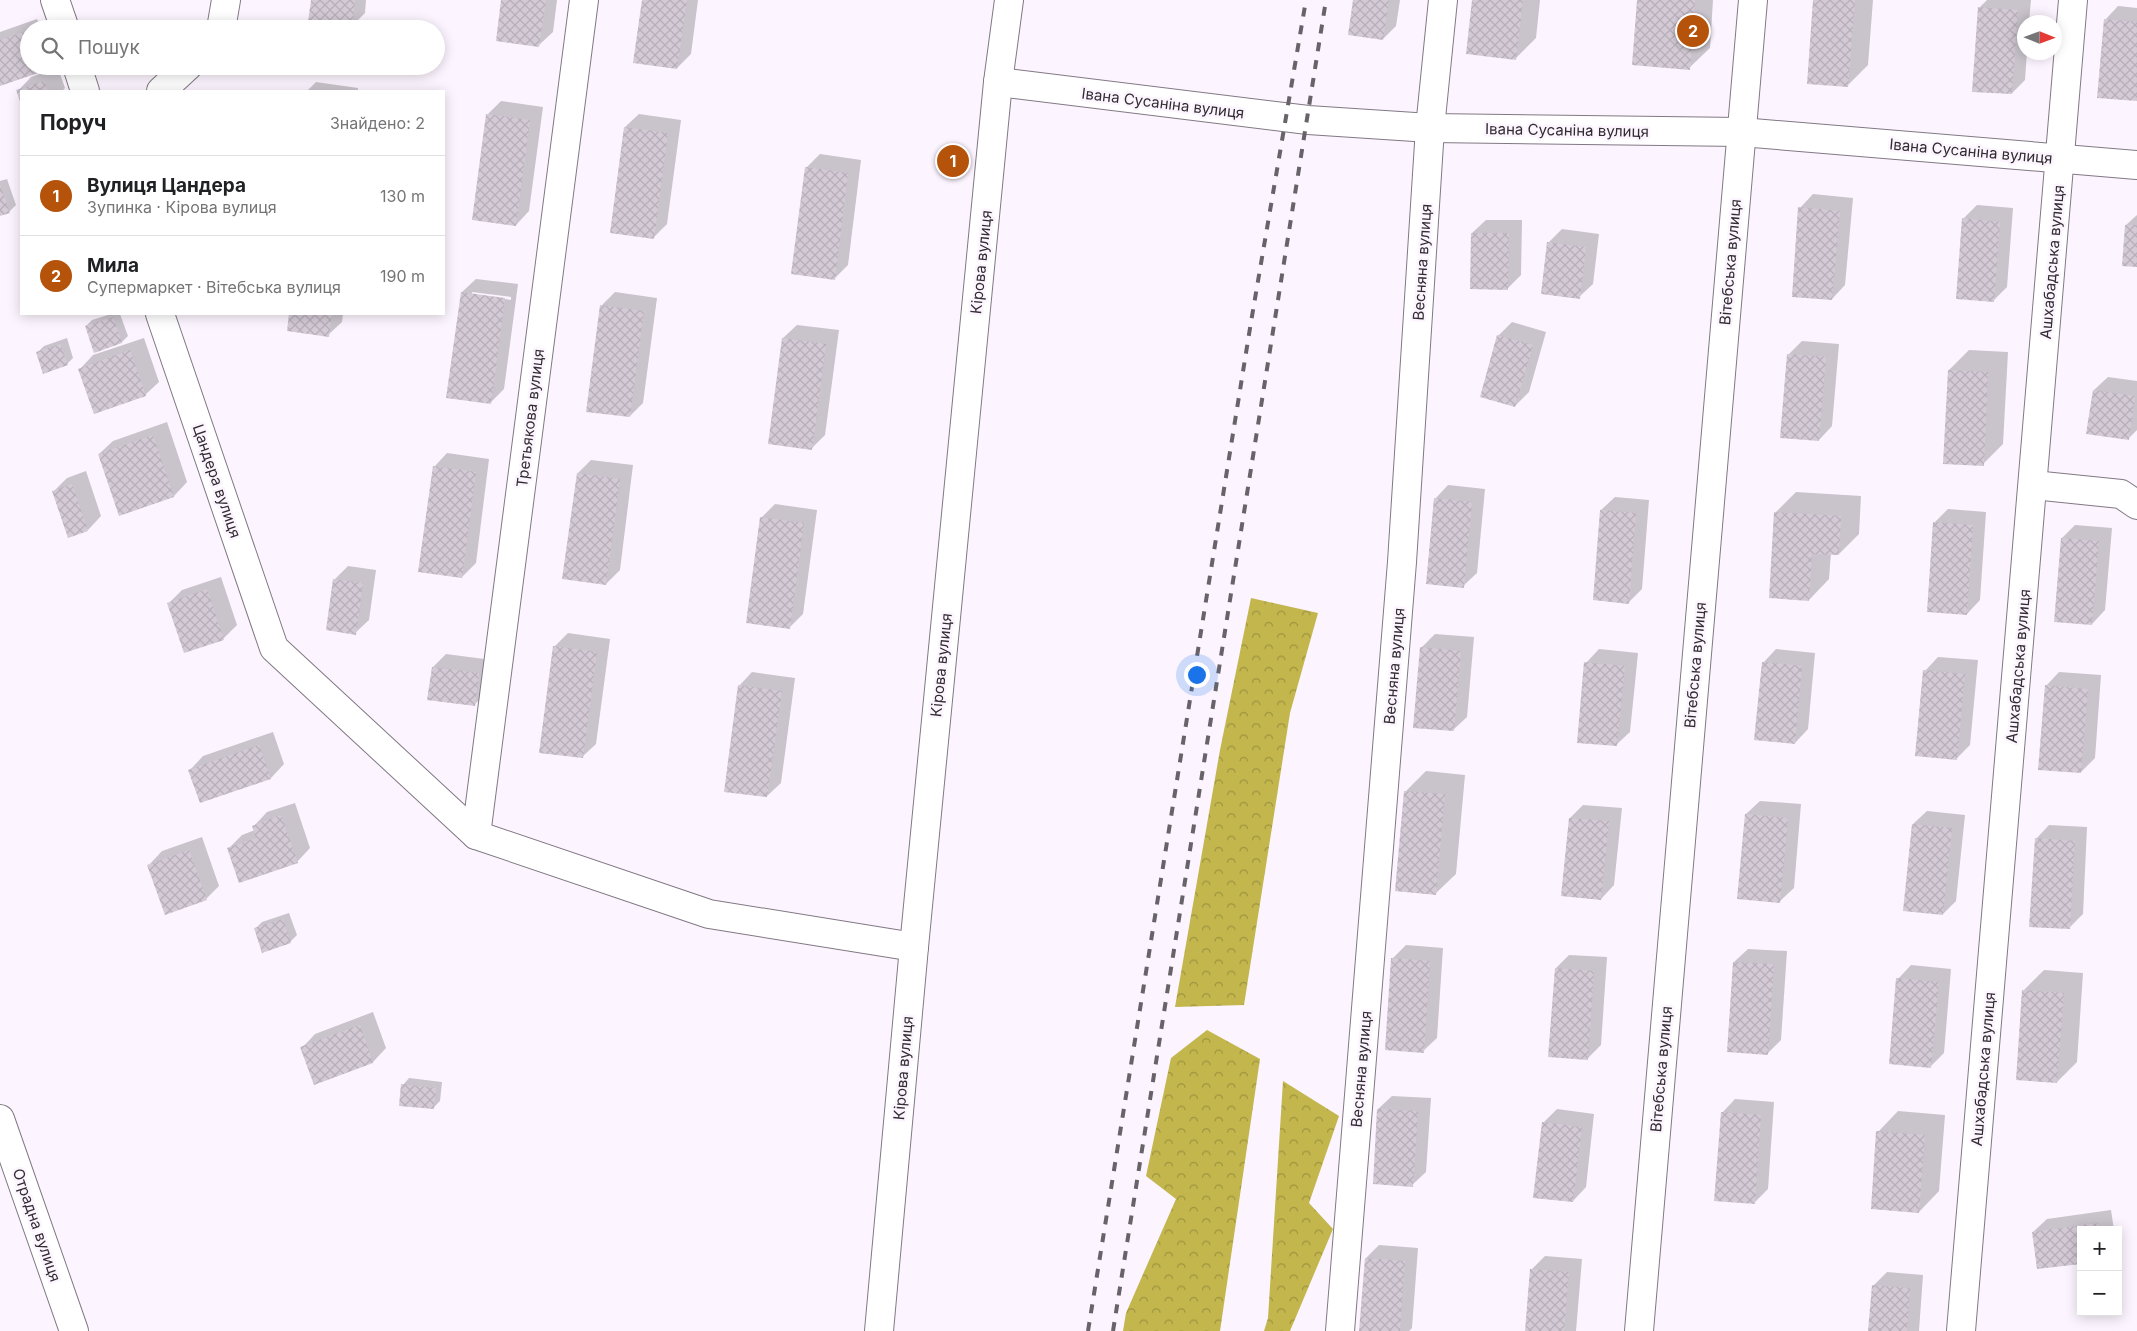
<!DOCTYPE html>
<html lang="uk">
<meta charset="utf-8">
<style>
body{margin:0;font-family:Inter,sans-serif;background:#f2f2f2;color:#202124}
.controls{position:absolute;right:15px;bottom:15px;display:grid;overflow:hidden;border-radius:0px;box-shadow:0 2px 12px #0003}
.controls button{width:45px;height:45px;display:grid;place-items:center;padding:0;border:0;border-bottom:1px solid #e0e0e0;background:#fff;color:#202124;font:25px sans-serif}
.compass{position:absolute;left:2017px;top:15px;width:45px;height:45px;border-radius:50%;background:#fff;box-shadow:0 2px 12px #0003;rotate:91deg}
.you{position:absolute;left:1196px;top:674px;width:18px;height:18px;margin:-12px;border:4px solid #fff;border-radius:50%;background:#1a73e8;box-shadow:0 0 0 8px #1a73e833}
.badge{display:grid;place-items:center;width:32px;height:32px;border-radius:50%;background:#b45309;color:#fff;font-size:16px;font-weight:700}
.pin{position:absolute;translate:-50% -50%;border:2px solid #fff;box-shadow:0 1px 5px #0006}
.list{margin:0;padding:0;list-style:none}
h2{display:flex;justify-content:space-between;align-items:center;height:65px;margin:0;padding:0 20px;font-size:21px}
h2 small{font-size:16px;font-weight:400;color:#757577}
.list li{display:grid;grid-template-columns:32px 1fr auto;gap:15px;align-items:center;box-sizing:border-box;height:80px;padding:0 20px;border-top:1px solid #e0e0e0}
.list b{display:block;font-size:19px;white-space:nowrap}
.list p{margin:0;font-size:16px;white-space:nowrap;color:#757577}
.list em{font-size:16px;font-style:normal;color:#757577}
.icon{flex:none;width:28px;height:28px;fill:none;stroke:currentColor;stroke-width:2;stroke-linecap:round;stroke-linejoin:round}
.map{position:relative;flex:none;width:2137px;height:1331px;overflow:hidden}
.search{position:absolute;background:#fff;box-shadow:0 2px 12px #0003;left:20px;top:20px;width:425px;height:55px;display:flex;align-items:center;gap:12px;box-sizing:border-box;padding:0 18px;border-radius:28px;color:#757577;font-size:19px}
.panel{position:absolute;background:#fff;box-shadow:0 2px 12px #0003;left:20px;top:90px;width:425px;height:225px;border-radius:0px}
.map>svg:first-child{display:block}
.forest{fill:url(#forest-crowns)}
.shadow{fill:#0003;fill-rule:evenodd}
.building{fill:url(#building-cross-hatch)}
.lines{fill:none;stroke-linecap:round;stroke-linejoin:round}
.minor-casing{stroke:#817883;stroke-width:30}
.tertiary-casing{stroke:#817883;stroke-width:30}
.secondary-casing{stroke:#817883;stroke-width:30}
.minor{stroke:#fff;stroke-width:28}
.tertiary{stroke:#fff;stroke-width:28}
.secondary{stroke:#fff;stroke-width:28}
.rail{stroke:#686369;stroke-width:4;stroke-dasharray:9 9;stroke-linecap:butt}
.labels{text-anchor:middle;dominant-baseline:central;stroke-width:5;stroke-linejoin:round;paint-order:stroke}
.street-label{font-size:15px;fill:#302c30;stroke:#fcf4fe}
</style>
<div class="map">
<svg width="2137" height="1331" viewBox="0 0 2137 1331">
<defs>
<pattern id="forest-crowns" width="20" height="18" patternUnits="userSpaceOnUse" patternTransform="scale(1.25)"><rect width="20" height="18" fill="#c2b64c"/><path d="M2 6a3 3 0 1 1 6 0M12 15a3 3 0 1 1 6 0" fill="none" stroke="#9e9440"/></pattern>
<pattern id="building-cross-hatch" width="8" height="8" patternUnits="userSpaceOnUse" patternTransform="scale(1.25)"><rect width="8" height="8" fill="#d4cad6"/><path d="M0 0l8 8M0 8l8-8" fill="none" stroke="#b6aeb8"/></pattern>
</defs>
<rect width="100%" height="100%" fill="#fcf4fe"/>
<!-- forest -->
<g class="forest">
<polygon points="1251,598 1318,613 1290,713 1244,1005 1175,1007 1220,750"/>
<polygon points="1207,1030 1260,1059 1220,1331 1123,1331 1126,1313 1176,1199 1146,1176 1171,1058"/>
<polygon points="1283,1081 1339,1116 1309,1203 1333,1229 1290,1331 1264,1331 1268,1318"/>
</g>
<!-- shadow -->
<g class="shadow">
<polygon points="312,0 366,0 365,13 351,27"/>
<polygon points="502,0 557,0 553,32 539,45"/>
<polygon points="643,0 698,0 691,54 677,68"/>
<polygon points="1354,0 1400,0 1396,26 1383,39"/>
<polygon points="1474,0 1540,0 1536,38 1516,58"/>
<polygon points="1638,0 1713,0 1710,48 1689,68"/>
<polygon points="1814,0 1873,0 1868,65 1848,85"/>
<polygon points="1987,0 2031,0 2029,22 2024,22 2024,52 2027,52 2025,80 2012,93 1979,8"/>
<polygon points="2118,6 2137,8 2137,99 2105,20"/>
<polygon points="37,19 41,29 29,29 29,66 42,66 37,72 0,84 0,32"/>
<polygon points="58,68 65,88 62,91 21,91 21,101 18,91 31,77"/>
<polygon points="316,82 358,88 358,91 307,91"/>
<polygon points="501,101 543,107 529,211 516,225 488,114"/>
<polygon points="639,114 681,120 667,224 653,238 625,127"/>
<polygon points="820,154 861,160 848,265 834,279 806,168"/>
<polygon points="7,179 16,205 10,211 0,215 0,181"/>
<polygon points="1813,194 1853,198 1845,285 1832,299 1800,208"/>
<polygon points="1977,205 2013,208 2007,287 1994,300 1963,219"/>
<polygon points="2137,215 2137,266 2126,225"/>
<polygon points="1486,220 1522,220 1521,275 1508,288 1472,233"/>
<polygon points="1562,229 1599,234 1593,284 1579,297 1548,243"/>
<path d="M476,279L518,284L504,389L490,403L462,292ZM472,292L511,297V300L472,294Z"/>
<polygon points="615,292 657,298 643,403 630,416 601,306"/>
<polygon points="111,314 120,314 128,336 122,342 86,326 92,320"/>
<polygon points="290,314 343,314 342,322 328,335 288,330"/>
<polygon points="1512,322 1546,332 1529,392 1515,406 1498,336"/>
<polygon points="797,325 839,330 825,435 812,448 769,443 783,338"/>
<polygon points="67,338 73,358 67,364 37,353 44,346"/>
<polygon points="144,338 159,382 145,395 80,369 93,355"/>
<polygon points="1802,341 1839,344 1832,426 1819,440 1788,355"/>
<polygon points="1969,350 2008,352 2003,444 1983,464 1949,370"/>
<polygon points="2108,377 2137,381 2137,430 2128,439 2094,390"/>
<polygon points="167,422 187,482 174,496 120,514 99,454 113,441"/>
<polygon points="447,453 489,459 476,563 462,577 434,467"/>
<polygon points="591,460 633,465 620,570 606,584 578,473"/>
<polygon points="86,471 101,516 88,530 53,492 67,478"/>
<polygon points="1448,485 1485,489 1477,573 1463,586 1435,499"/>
<polygon points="1796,492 1861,496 1859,534 1839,554 1831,553 1829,579 1809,600 1776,512"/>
<polygon points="1615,497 1649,500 1642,589 1629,602 1594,599 1601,510"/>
<polygon points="775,504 817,510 803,614 789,628 761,518"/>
<polygon points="1948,509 1986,512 1980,600 1967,614 1934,523"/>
<polygon points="2075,525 2112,528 2105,610 2092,624 2062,538"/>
<polygon points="348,566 376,570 369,620 355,633 334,580"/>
<polygon points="221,577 237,625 223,639 168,604 182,590"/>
<polygon points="568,633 610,639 596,744 582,757 554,647"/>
<polygon points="1435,634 1474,637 1467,717 1453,730 1421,648"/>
<polygon points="1599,649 1638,653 1630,732 1616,745 1586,663"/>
<polygon points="1776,649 1815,653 1808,729 1795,743 1763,663"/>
<polygon points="446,654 492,660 488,691 474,705 433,667"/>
<polygon points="1938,657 1978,660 1970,745 1956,759 1925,671"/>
<polygon points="752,672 795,678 781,783 767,796 739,686"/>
<polygon points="2059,672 2101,675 2095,758 2081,772 2046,686"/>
<polygon points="273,732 284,764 271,778 190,770 203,756"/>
<polygon points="1426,771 1465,775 1456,874 1435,894 1396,890 1406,791"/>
<polygon points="1760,801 1801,804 1794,888 1780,901 1739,897 1746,814"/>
<polygon points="295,803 310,848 297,862 229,848 242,835 255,830 254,826 267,812"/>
<polygon points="1583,805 1622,808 1614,885 1601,899 1570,818"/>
<polygon points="1927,811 1965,815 1956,901 1943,914 1913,824"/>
<polygon points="2049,825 2087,827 2083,914 2069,928 2036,839"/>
<polygon points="202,837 219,886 206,899 149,865 162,851"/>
<polygon points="289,913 297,935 290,942 255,929 262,922"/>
<polygon points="1406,945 1443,948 1437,1038 1423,1051 1392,959"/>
<polygon points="1748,949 1787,951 1781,1040 1767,1054 1734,962"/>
<polygon points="1569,955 1607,957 1601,1045 1587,1059 1556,968"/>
<polygon points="1911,965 1951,969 1944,1053 1931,1066 1898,979"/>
<polygon points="2044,970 2083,973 2077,1062 2057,1082 2024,990"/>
<polygon points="373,1012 386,1048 373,1062 315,1083 302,1048 315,1034"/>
<polygon points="409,1078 442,1082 440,1101 433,1108 403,1085"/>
<polygon points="1392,1096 1431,1098 1426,1172 1412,1185 1378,1109"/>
<polygon points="1735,1099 1774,1102 1768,1189 1754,1203 1722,1113"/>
<polygon points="1557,1109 1594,1114 1586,1187 1573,1201 1543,1123"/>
<polygon points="1898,1111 1945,1115 1939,1191 1919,1212 1878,1132"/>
<polygon points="2111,1210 2114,1230 2033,1232 2047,1219"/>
<polygon points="1379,1245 1418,1248 1412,1328 1409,1331 1360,1331 1366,1258"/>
<polygon points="1545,1256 1582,1259 1576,1331 1526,1331 1531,1270"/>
<polygon points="1887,1272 1923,1275 1919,1331 1869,1331 1873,1286"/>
</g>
<!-- building -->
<g class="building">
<polygon points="311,0 355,0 352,28 308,22"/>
<polygon points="501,0 546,0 539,47 496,41"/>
<polygon points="642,0 687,0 677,69 633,63"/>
<polygon points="1353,0 1389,0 1383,40 1348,35"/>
<polygon points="1472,0 1523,0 1516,60 1466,54"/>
<polygon points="1637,0 1695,0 1690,70 1632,65"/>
<polygon points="1813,0 1855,0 1848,87 1807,84"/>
<polygon points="1978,7 2018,10 2012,94 1972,92"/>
<polygon points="2104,19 2137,22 2137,101 2097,98"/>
<polygon points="24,32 29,46 29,66 35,66 38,73 0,86 0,40"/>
<polygon points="44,81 48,91 21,91 21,104 16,90"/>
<polygon points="486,114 530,120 516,226 472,220"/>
<polygon points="624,127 668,133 654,239 610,233"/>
<polygon points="805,167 848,173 835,280 791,274"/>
<polygon points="0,184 10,213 0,216"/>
<polygon points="1798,207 1840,211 1832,300 1792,297"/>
<polygon points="1962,218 2000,222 1994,302 1956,299"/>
<polygon points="2125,225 2137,225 2137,267 2122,266"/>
<polygon points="1471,233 1509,233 1508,290 1470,289"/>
<polygon points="1547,242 1586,247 1580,299 1541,294"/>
<polygon points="461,292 505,298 491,404 446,398"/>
<polygon points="600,305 644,311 630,417 586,412"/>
<polygon points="289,314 332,314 329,337 287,331"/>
<polygon points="113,317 122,343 94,353 85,326"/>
<polygon points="1497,335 1533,345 1515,407 1480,397"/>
<polygon points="782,338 826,344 812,450 768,444"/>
<polygon points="60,344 68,365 43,374 36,352"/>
<polygon points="130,350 146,396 94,414 78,369"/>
<polygon points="1787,354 1826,357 1819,441 1780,438"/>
<polygon points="1948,370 1988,372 1984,466 1943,464"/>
<polygon points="2093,390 2135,396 2129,440 2086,434"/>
<polygon points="153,435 174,497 119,516 98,454"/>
<polygon points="433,466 476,472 462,578 418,572"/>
<polygon points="577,473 620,479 606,585 562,579"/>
<polygon points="72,484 88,531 68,538 52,491"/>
<polygon points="1434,498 1472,502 1464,588 1426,584"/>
<polygon points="1600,510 1636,513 1629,604 1593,600"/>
<polygon points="1774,512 1841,516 1839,555 1812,554 1809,601 1769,598"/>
<polygon points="760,517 804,523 790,629 746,623"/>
<polygon points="1933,522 1973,525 1967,615 1927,612"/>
<polygon points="2061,538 2099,541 2092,625 2054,622"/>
<polygon points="333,579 363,583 356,635 326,630"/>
<polygon points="207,589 224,640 184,653 167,603"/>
<polygon points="553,646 597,652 583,758 539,753"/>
<polygon points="1420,647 1461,651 1454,731 1413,728"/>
<polygon points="1584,662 1625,666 1617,746 1577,743"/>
<polygon points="1762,662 1802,666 1795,744 1754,740"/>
<polygon points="432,667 479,673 475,706 427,700"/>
<polygon points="1923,670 1965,674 1957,760 1915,756"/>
<polygon points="738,685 782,691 767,797 724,792"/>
<polygon points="2045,685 2088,689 2081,773 2038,770"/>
<polygon points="259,745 271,779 200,803 188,770"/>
<polygon points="1404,791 1445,794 1436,895 1395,891"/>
<polygon points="1745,814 1788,818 1780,903 1737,899"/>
<polygon points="281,815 298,863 239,883 227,848 256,838 252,826"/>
<polygon points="1569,818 1609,821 1601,900 1561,896"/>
<polygon points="1912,824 1952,828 1943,915 1903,911"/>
<polygon points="2035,838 2075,841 2070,929 2029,927"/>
<polygon points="189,850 207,900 165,915 147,865"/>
<polygon points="283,919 291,943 262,953 254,928"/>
<polygon points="1391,958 1430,961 1424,1053 1385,1050"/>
<polygon points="1733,962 1774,964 1768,1055 1727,1052"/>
<polygon points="1555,968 1594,971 1588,1060 1548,1057"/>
<polygon points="1896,978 1939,982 1931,1068 1889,1064"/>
<polygon points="2022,990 2064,993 2057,1083 2016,1080"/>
<polygon points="360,1025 373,1063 314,1085 300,1047"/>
<polygon points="401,1084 436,1088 434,1109 399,1106"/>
<polygon points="1377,1109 1418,1111 1413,1187 1373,1184"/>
<polygon points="1721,1112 1761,1115 1755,1204 1714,1201"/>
<polygon points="1542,1122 1582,1127 1573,1202 1533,1198"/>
<polygon points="1876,1131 1925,1135 1919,1213 1871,1209"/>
<polygon points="2098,1223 2099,1230 2081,1230 2081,1264 2037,1269 2032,1232"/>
<polygon points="1365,1258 1405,1261 1400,1331 1359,1331"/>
<polygon points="1530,1269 1569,1272 1564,1331 1525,1331"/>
<polygon points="1872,1285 1910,1288 1907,1331 1868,1331"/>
</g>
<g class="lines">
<!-- minor casing -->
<g class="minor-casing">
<g id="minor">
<polyline points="55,0 65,29"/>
<polyline points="221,29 226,0"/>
<polyline points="77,66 85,91"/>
<polyline points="161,91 188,66"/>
<polyline points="160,314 274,648 476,835 709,914 914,947"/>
<polyline points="2033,485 2121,494 2137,505"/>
<polyline points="476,835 584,0"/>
<polyline points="0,1119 74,1331"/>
<polyline points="1340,1331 1402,562 1430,128 1443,0"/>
<polyline points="1639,1331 1753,0"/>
<polyline points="1961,1331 2073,0"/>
</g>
</g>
<!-- tertiary casing -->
<g class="tertiary-casing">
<polyline id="tertiary" points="998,82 1308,120 1430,128 1741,132 2137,165"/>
</g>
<!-- secondary casing -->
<g class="secondary-casing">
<polyline id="secondary" points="879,1331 914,947 998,82 1009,0"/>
</g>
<!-- minor -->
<use href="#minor" class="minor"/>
<!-- tertiary -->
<use href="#tertiary" class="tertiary"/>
<!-- secondary -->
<use href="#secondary" class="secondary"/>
<!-- rail -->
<g class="rail">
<polyline points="1088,1331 1251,322 1306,0"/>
<polyline points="1113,1331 1326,0"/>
</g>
</g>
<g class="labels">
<!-- street labels -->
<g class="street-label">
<text transform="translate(1163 103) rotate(7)">Івана Сусаніна вулиця</text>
<text transform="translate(1567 130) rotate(1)">Івана Сусаніна вулиця</text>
<text transform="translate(1971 151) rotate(5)">Івана Сусаніна вулиця</text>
<text transform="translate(981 262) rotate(-84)">Кірова вулиця</text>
<text transform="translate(1422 262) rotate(-86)">Весняна вулиця</text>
<text transform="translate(1730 262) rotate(-85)">Вітебська вулиця</text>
<text transform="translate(2052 262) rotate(-85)">Ашхабадська вулиця</text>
<text transform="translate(530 418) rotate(-83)">Третьякова вулиця</text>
<text transform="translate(217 481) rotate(71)">Цандера вулиця</text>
<text transform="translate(941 665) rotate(-84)">Кірова вулиця</text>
<text transform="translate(1695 665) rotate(-85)">Вітебська вулиця</text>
<text transform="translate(1394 666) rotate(-85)">Весняна вулиця</text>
<text transform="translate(2018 666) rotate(-85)">Ашхабадська вулиця</text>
<text transform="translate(903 1068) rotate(-85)">Кірова вулиця</text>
<text transform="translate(1361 1069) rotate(-85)">Весняна вулиця</text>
<text transform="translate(1661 1069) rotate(-85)">Вітебська вулиця</text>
<text transform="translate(1983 1069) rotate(-85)">Ашхабадська вулиця</text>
<text transform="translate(37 1225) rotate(71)">Отрадна вулиця</text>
</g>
</g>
</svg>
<div class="controls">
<button>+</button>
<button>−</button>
</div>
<svg class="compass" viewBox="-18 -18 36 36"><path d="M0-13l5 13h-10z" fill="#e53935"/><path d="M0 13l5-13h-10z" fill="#757577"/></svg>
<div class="you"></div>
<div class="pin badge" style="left:953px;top:161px">1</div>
<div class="pin badge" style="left:1693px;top:31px">2</div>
<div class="search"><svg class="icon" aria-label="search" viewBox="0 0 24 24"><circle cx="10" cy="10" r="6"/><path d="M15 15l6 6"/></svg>Пошук</div>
<section class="panel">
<h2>Поруч<small>Знайдено: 2</small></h2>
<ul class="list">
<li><span class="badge">1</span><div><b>Вулиця Цандера</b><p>Зупинка · Кірова вулиця</p></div><em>130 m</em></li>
<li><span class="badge">2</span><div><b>Мила</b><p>Супермаркет · Вітебська вулиця</p></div><em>190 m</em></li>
</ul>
</section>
</div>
